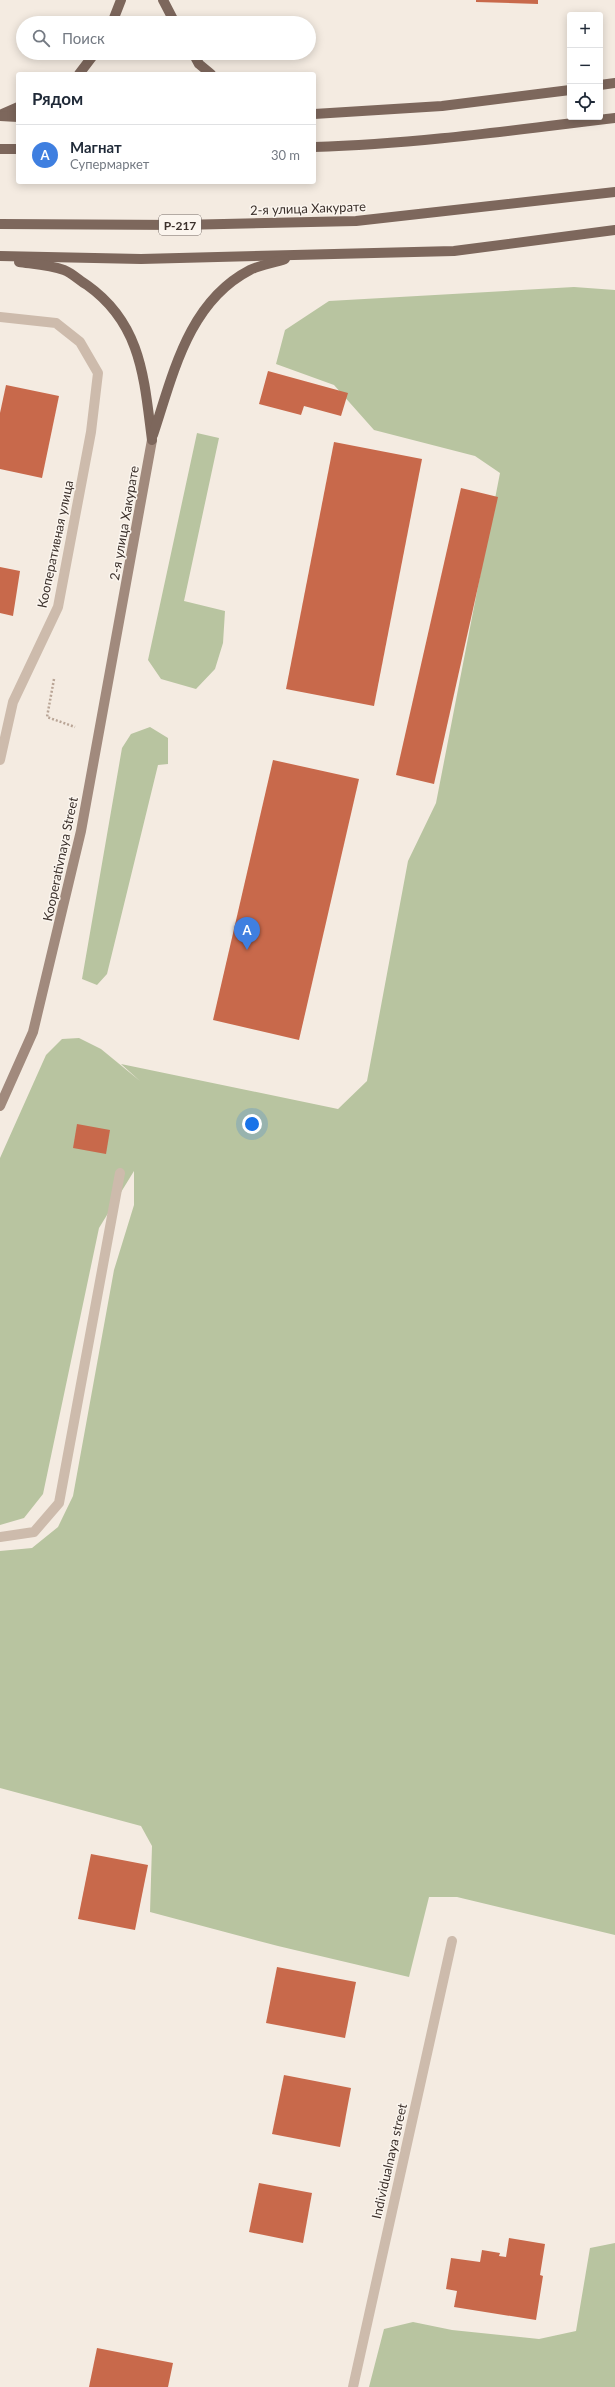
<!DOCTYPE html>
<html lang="ru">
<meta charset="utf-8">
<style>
body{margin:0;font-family:Lato,sans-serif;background:#f2f2f3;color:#1f2937}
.controls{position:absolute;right:12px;top:12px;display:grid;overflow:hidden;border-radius:4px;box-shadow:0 2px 10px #0003}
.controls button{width:36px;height:36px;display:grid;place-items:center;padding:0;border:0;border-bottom:1px solid #e0e1e3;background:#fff;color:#1f2937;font:20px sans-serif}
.you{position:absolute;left:252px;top:1124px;width:14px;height:14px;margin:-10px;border:3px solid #fff;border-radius:50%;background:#1a73e8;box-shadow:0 0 0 6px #1a73e833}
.badge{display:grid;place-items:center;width:26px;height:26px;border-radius:50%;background:#0f766e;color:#fff;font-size:13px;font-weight:700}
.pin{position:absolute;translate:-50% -33px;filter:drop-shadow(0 1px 2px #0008)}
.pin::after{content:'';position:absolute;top:21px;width:14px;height:12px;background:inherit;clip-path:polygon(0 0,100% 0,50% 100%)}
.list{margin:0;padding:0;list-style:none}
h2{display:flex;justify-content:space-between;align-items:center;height:52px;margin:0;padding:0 16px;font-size:17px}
h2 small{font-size:13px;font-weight:400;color:#747a83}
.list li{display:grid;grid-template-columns:26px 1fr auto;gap:12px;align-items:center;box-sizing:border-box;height:60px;padding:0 16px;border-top:1px solid #e0e1e3}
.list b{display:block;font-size:15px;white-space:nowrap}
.list p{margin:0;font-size:13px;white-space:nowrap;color:#747a83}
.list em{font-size:13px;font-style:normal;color:#747a83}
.icon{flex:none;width:22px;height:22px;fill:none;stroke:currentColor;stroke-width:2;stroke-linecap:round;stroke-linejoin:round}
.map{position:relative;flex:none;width:615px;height:2387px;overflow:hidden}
.search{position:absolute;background:#fff;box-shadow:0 2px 10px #0003;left:16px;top:16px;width:300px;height:44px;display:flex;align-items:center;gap:10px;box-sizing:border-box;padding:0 14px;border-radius:22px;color:#747a83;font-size:15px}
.panel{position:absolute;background:#fff;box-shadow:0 2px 10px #0003;left:16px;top:72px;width:300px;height:112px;border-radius:4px}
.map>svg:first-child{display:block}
.green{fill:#b8c4a0}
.building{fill:#c8694b}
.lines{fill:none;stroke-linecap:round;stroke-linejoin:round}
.path{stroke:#b9a596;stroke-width:2.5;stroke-dasharray:2 2;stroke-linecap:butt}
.lane{stroke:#cdbbac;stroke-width:10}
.street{stroke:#cdbbac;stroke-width:10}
.secondary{stroke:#a18a7d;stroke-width:10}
.primary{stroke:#7d675c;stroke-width:10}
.labels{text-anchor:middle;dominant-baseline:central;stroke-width:3;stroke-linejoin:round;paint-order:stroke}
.shield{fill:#fbf5ee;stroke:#756b66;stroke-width:1}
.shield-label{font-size:12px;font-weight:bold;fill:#3b302b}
.street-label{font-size:13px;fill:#3b302b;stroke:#fbf5ee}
</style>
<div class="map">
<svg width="615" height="2387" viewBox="0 0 615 2387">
<rect width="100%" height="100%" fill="#f4ebe1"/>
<!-- green -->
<g class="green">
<polygon points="574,287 615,290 615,1935 457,1897 429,1897 409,1977 278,1946 150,1912 152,1846 141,1826 0,1788 0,1551 32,1548 58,1527 73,1496 114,1270 134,1205 134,1171 99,1228 43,1494 24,1518 0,1525 0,1158 46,1055 62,1039 79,1038 101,1049 140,1081 121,1064 338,1109 367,1081 408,861 436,803 500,473 475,456 374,430 334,385 276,364 285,330 329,301"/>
<polygon points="197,433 219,438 184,601 225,611 223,643 215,669 196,689 161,679 148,660"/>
<polygon points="150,727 168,738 168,764 158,765 107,974 97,985 82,979 122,748 131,734"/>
<polygon points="615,2243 615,2387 369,2387 384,2329 413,2322 452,2330 539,2339 576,2331 590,2248"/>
</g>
<!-- building -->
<g class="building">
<polygon points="476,0 538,0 538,4 476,2"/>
<polygon points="268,371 348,393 341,416 304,406 301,415 259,404"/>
<polygon points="6,385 59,396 42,478 0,469 0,413"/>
<polygon points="334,442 422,459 374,706 286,689"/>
<polygon points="461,488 498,497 434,784 396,775"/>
<polygon points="0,567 20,571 13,616 0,613"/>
<polygon points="273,760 359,779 299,1040 213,1020"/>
<polygon points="77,1124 110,1130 106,1154 73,1148"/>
<polygon points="91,1854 148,1865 135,1930 78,1919"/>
<polygon points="277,1967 356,1982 345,2038 266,2023"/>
<polygon points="284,2075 351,2088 340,2147 272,2134"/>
<polygon points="259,2183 312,2193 303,2243 249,2232"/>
<polygon points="509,2238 545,2244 540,2275 543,2276 536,2320 454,2307 457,2291 446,2289 451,2258 480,2262 482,2250 500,2253 499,2256 506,2257"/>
<polygon points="97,2348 173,2363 168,2387 89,2387"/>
</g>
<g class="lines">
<!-- path -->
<polyline class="path" points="54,679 47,717 75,727"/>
<!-- lane -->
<polyline class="lane" points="0,1537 34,1532 59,1503 120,1173"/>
<!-- street -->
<g class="street">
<polyline points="0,317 56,323 80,342 98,373 91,432 58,607 13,702 0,760"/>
<polyline points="353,2387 452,1941"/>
</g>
<!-- secondary -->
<polyline class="secondary" points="0,1106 33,1032 81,831 152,440"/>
<!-- primary -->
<g class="primary">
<polyline points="163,0 175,23"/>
<polyline points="112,23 121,0"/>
<polyline points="193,53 199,64 211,74"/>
<polyline points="79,74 95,53"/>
<polyline points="600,85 615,83"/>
<polyline points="314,114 442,106 570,90"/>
<polyline points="0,115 18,107"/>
<polyline points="0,116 18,117"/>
<path d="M314,147C415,144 515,130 615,118"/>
<polyline points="0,149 18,149"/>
<polyline points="0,224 180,225 356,221 615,192"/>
<polyline points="0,256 141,259 454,251 615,230"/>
<path d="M19,262C33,264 50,265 64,270C72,273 80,281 87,285C142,324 144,379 152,440"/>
<path d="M153,435C173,375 188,302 250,270C260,265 274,263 285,259"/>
</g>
</g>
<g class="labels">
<!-- shield labels -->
<rect class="shield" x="159" y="215" width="42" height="20" rx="3"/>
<g class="shield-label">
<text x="180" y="225">Р-217</text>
</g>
<!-- street labels -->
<g class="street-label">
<text transform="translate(308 208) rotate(-2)">2-я улица Хакурате</text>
<text transform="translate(124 523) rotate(-80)">2-я улица Хакурате</text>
<text transform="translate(55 544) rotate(-78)">Кооперативная улица</text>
<text transform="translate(60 859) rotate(-78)">Kooperativnaya Street</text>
<text transform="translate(389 2161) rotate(-77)">Individualnaya street</text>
</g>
</g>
</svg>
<div class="controls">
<button>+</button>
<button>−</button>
<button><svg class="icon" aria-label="locate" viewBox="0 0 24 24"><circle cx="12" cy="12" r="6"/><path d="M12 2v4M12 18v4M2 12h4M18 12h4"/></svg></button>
</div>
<div class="you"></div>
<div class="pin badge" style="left:247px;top:950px;background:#3f7fe0">A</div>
<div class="search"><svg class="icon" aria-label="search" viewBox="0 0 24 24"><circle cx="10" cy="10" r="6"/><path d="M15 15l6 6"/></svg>Поиск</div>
<section class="panel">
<h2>Рядом<small></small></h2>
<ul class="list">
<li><span class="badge" style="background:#3f7fe0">A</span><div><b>Магнат</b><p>Супермаркет</p></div><em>30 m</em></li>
</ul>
</section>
</div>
